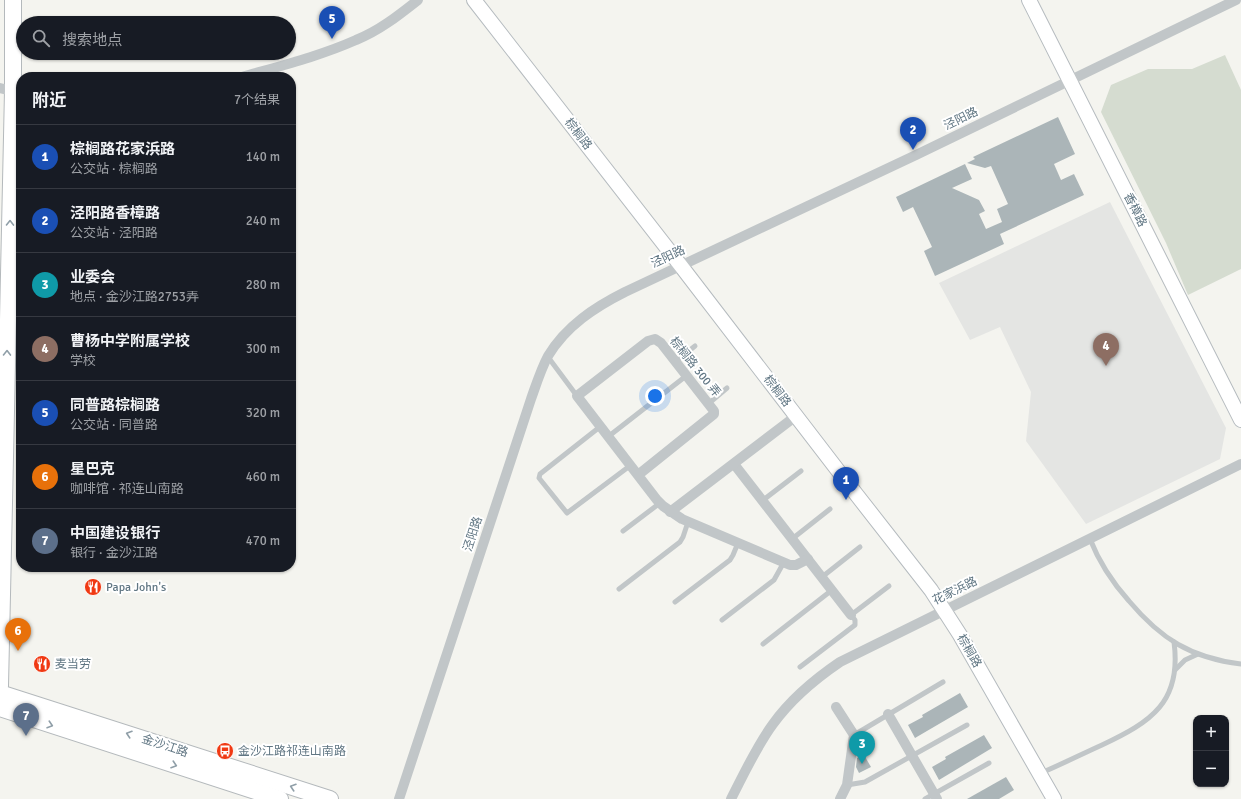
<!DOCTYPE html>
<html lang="zh">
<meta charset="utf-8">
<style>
body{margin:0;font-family:Signika,"Noto Sans SC",sans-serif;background:#242831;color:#f1f3f6}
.controls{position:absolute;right:12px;bottom:12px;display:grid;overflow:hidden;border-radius:8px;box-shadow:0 1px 3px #0004}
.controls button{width:36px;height:36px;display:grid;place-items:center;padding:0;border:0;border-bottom:1px solid #363941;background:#171b24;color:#f1f3f6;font:20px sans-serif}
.you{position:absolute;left:655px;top:396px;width:14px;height:14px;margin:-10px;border:3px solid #fff;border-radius:50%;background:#1a73e8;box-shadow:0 0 0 6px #1a73e833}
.badge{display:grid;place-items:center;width:26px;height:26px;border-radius:50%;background:#f03913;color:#fff;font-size:13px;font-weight:700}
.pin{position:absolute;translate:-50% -33px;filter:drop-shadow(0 1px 2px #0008)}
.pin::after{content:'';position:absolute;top:21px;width:14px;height:12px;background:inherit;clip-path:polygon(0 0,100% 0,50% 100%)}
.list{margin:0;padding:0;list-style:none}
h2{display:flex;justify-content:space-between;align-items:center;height:52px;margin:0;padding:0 16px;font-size:17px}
h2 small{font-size:13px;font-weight:400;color:#9ea1a6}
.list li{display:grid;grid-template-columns:26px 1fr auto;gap:12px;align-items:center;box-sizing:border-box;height:64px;padding:0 16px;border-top:1px solid #363941}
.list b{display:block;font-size:15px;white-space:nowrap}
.list p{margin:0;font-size:13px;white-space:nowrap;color:#9ea1a6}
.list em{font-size:13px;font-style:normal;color:#9ea1a6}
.icon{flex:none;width:22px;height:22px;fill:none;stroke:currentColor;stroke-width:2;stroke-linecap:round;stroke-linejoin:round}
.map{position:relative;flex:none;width:1241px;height:799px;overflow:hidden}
.search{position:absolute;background:#171b24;box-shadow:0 1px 3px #0004;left:16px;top:16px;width:280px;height:44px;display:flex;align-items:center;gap:10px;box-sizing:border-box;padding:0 14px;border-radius:22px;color:#9ea1a6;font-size:15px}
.panel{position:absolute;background:#171b24;box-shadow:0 1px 3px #0004;left:16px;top:72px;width:280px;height:500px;border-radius:16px}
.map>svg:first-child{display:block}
.built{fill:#e4e5e3}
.green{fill:#d5dcd0}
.building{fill:#abb5b8}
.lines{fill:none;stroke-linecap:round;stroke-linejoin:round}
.secondary-casing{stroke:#b5bbbf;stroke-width:16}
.primary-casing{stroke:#b4b9bc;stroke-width:18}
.lane{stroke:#c1c6c8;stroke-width:5}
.street{stroke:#c1c6c8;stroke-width:10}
.secondary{stroke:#fff;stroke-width:14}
.primary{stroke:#fff;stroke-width:16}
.oneway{stroke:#909fa8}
.labels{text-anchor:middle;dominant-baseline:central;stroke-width:4;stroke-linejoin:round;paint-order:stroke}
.street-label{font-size:12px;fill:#607683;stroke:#fff}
.poi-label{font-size:12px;fill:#607683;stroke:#fff;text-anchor:start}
</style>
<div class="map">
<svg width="1241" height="799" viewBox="0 0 1241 799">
<rect width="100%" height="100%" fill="#f4f4ef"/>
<!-- built -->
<polygon class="built" points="1110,202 1226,428 1220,459 1086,524 1026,441 1031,392 1000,327 970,340 939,283"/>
<!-- green -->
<polygon class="green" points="1225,55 1241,90 1241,269 1188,295 1166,243 1101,112 1111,85 1148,69 1192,69"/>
<!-- building -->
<g class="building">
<polygon points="1058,117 1075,154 1054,164 1061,180 1074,174 1084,195 1000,234 1004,244 935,276 924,251 932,247 913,207 903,212 896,197 965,164 972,179 952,188 979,200 985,211 979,214 986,229 1002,222 997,209 1008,204 991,166 985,168 967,163 975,159 973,157"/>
<polygon points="960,693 968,707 915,738 908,725 923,717 922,715"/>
<polygon points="984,735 992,748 939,780 932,767 946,759 945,757"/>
<polygon points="864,755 871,767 859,773 856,767 857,758"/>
<polygon points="1006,777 1014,790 999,799 967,799"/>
</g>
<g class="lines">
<!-- secondary casing -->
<g class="secondary-casing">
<g id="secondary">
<polyline points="474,0 681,266 856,494 931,590 960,635 1054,799"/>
<polyline points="1029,0 1241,420"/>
</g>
</g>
<!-- primary casing -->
<g class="primary-casing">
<g id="primary">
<polyline points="0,686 13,91 13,0"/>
<polyline points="0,693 330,799"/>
<polyline points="0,708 280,799"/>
</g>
</g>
<!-- lane -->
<g class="lane">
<polyline points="548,357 577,396"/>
<polyline points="675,362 695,346"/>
<polyline points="708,404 727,388"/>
<polyline points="601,426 540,474 539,478 567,513 631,465"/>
<polyline points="609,436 686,376"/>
<polyline points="762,501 801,471"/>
<polyline points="623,531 660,503"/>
<polyline points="792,539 830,509"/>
<path d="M1090,539C1099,562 1112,582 1129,601C1161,639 1191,658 1241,664"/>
<polyline points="822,577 860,547"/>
<polyline points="619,589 680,542 683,537 688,522"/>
<polyline points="675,602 730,560 733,555 738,543"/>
<polyline points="722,620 774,580 784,562"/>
<polyline points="763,644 832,590"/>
<polyline points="800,667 855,625 855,620 851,615 889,586"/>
<polyline points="1175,670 1185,660 1198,654"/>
<polyline points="854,735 943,682"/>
<path d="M1041,773C1062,764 1082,754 1102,745C1151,722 1182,702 1174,642"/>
<polyline points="847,785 865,782 967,725"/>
<polyline points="925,799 989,763"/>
</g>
<!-- street -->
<g class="street">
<path d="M242,77C280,66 320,56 356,40C379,31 399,15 418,0"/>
<polyline points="0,88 21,93"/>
<polyline points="734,464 851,615"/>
<polyline points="638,475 714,414 714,411 661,343 655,339 648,341 577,396 657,500 663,506 682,519 790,565 796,565 808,559"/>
<polyline points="670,512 796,416"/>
<polyline points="836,707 854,735 847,785 840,799"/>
<polyline points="888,714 937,799"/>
<path d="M399,799L531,399C536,385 541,369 548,356C566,326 595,307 625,292L916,155L1236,0"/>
<path d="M731,799C744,774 756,747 773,724C791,699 815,679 840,662L1241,464"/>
</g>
<!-- secondary -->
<use href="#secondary" class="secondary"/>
<!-- primary -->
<use href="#primary" class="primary"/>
</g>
<!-- one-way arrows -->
<defs><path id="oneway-chevron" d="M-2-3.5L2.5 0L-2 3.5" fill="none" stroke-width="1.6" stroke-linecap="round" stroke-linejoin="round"/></defs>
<g class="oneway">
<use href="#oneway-chevron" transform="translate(10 223) rotate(-89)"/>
<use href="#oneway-chevron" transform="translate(7 353) rotate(-89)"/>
<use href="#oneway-chevron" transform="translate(50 725) rotate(18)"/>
<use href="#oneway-chevron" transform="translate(129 734) rotate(-162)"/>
<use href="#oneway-chevron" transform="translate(174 765) rotate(18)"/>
<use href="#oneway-chevron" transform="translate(293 787) rotate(-162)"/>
</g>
<!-- icons -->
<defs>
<g id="restaurant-disc" transform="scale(0.9)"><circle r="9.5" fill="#f03913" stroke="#fff"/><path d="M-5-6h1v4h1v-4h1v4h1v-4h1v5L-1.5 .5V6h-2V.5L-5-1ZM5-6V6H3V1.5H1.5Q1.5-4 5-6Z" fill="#fff"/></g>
<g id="bus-disc" transform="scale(0.9)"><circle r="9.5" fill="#f03913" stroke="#fff"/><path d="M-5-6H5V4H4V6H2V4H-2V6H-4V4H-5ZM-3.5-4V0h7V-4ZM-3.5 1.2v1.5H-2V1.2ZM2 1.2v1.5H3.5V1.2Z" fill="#fff"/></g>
</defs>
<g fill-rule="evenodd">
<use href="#restaurant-disc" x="93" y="587"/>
<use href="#restaurant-disc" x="42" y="664"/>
<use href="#bus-disc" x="225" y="751"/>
</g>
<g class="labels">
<!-- street labels -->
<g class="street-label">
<text transform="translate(961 119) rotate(-26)">泾阳路</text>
<text transform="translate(578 134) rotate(52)">棕榈路</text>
<text transform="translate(1135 210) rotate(63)">香樟路</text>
<text transform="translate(668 257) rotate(-25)">泾阳路</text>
<text transform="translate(695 367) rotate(51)">棕榈路 300 弄</text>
<text transform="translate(777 391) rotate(52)">棕榈路</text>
<text transform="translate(473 534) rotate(-72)">泾阳路</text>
<text transform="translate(955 591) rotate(-26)">花家浜路</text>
<text transform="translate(969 651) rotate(60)">棕榈路</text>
<text transform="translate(165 746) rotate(18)">金沙江路</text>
</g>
<!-- poi labels -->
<g class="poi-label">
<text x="106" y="587">Papa John's</text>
<text x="55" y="664">麦当劳</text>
<text x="238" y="751">金沙江路祁连山南路</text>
</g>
</g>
</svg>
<div class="controls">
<button>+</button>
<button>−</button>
</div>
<div class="you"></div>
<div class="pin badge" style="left:846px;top:500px;background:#1a4fb4">1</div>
<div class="pin badge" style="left:913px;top:150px;background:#1a4fb4">2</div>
<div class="pin badge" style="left:862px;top:764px;background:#0f9aa8">3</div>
<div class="pin badge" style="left:1106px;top:366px;background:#8d6e63">4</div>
<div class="pin badge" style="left:332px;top:39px;background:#1a4fb4">5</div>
<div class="pin badge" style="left:18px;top:651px;background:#e8710a">6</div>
<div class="pin badge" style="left:26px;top:736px;background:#5c6f8a">7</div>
<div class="search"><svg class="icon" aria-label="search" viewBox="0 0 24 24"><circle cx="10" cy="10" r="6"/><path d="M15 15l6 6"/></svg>搜索地点</div>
<section class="panel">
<h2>附近<small>7个结果</small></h2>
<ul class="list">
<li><span class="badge" style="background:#1a4fb4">1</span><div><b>棕榈路花家浜路</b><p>公交站 · 棕榈路</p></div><em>140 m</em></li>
<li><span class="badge" style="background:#1a4fb4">2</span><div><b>泾阳路香樟路</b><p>公交站 · 泾阳路</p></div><em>240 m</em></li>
<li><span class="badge" style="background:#0f9aa8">3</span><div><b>业委会</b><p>地点 · 金沙江路2753弄</p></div><em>280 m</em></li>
<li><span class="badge" style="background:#8d6e63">4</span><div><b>曹杨中学附属学校</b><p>学校</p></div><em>300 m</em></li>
<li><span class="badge" style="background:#1a4fb4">5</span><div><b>同普路棕榈路</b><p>公交站 · 同普路</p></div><em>320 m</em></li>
<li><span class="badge" style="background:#e8710a">6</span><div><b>星巴克</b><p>咖啡馆 · 祁连山南路</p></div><em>460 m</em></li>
<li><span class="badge" style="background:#5c6f8a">7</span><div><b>中国建设银行</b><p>银行 · 金沙江路</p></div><em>470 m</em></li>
</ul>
</section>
</div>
